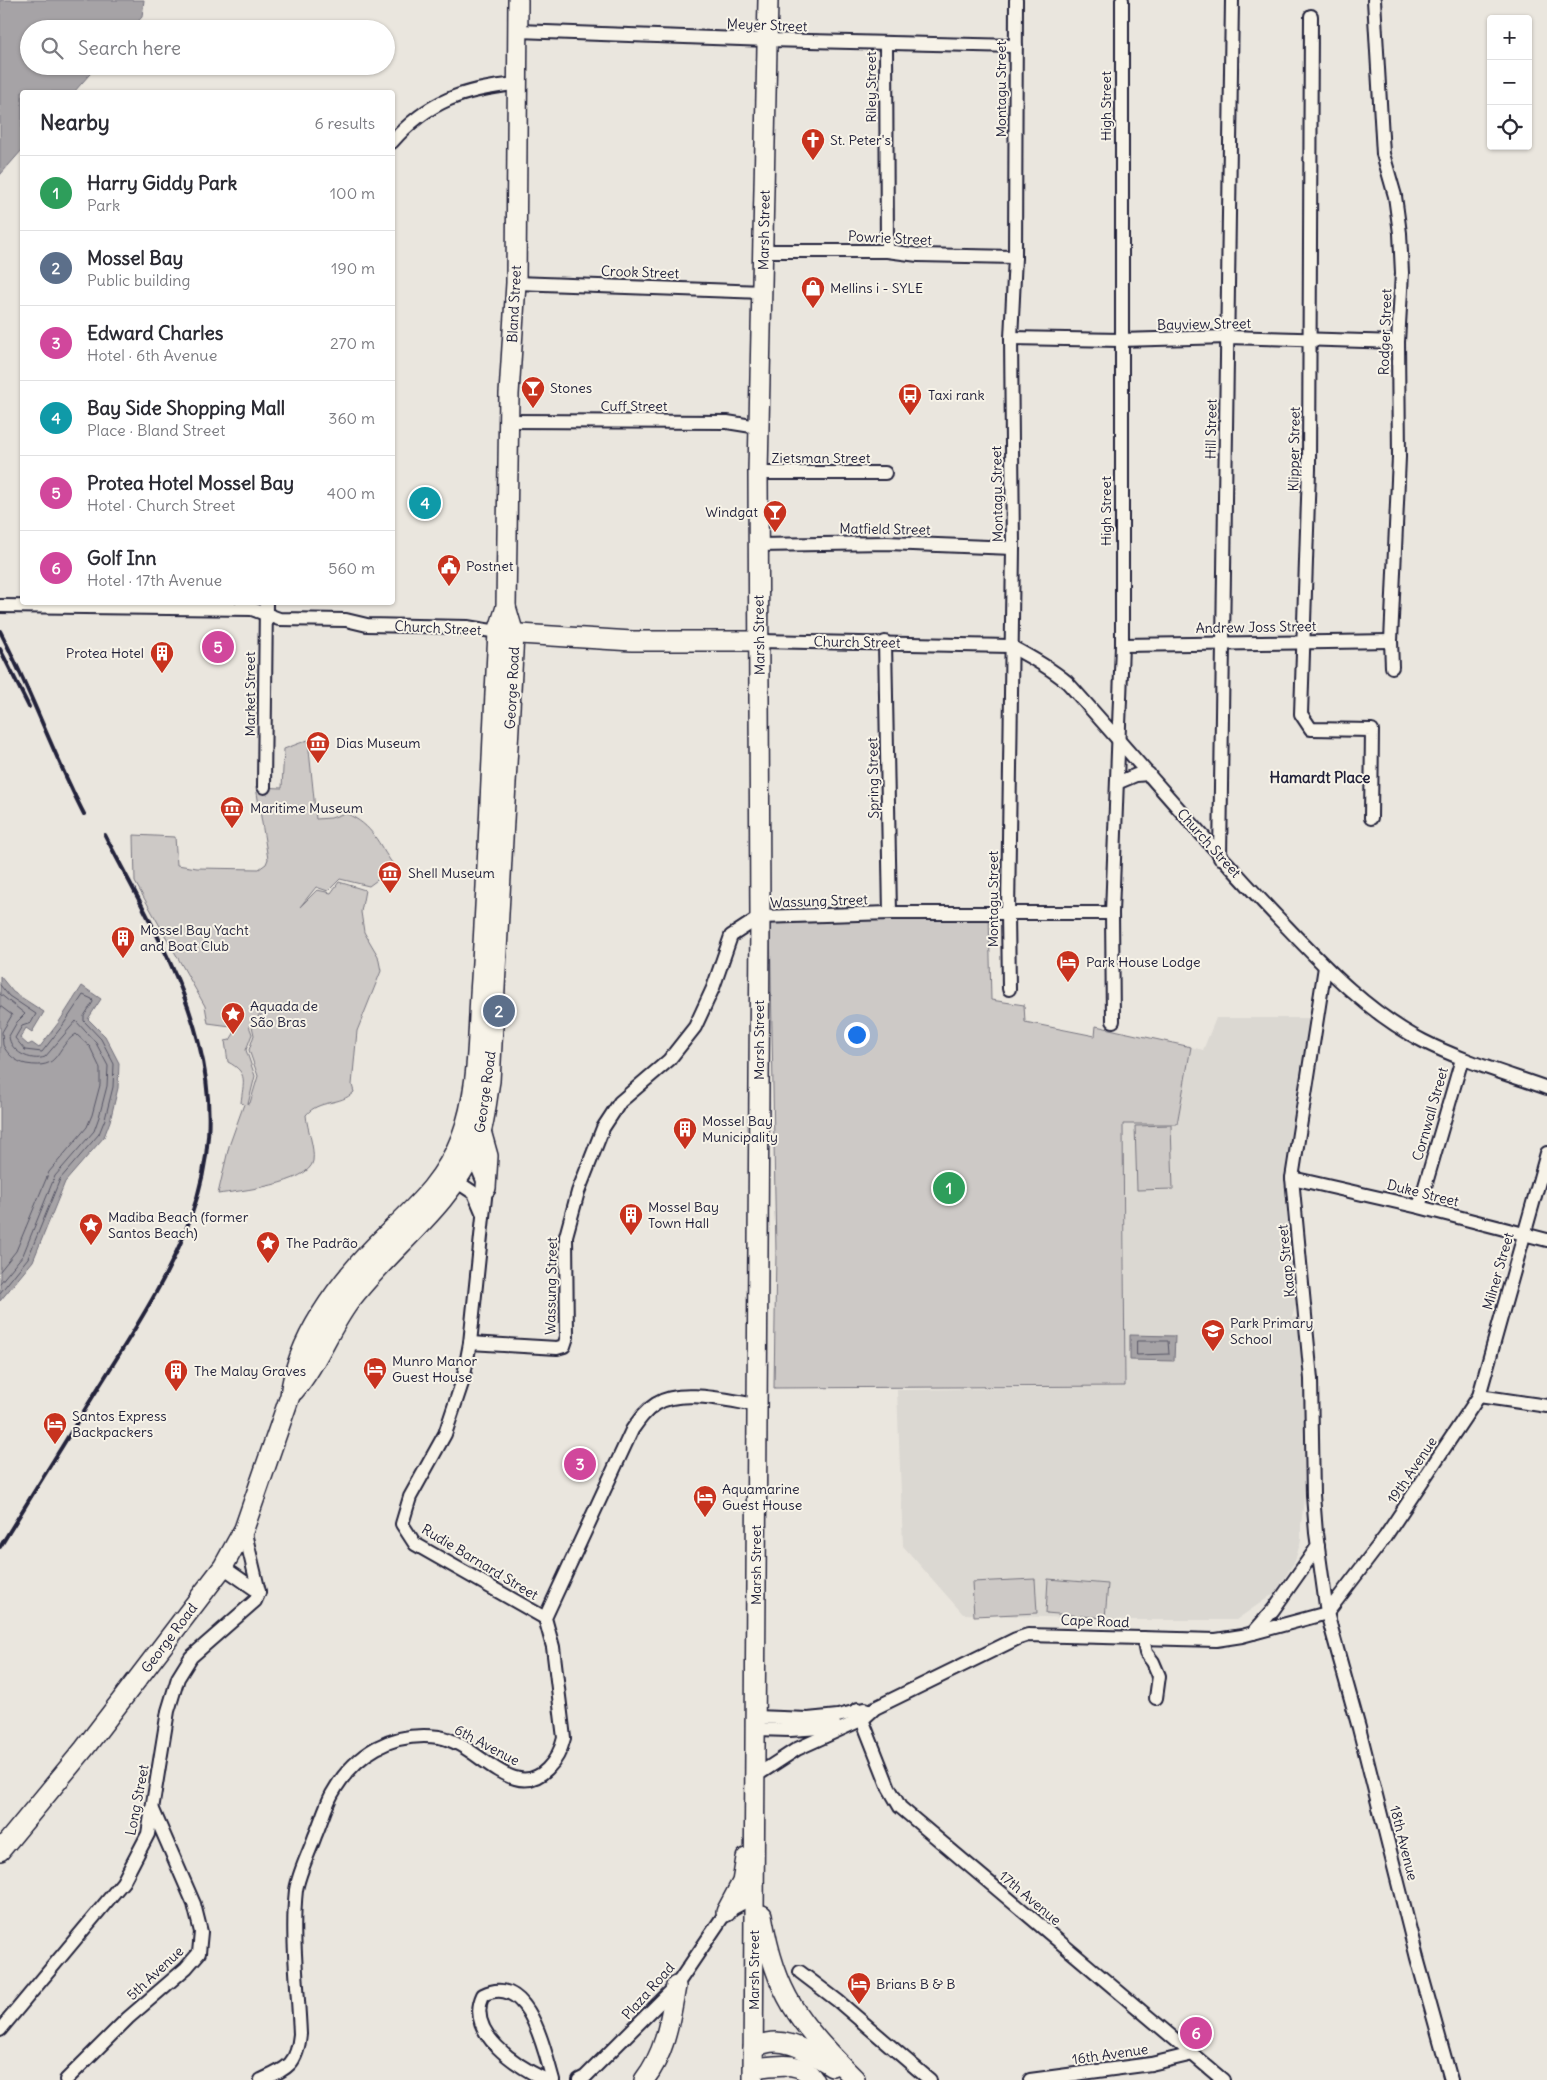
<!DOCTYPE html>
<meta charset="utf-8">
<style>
body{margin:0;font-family:Delius,sans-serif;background:#f7f7f7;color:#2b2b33}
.controls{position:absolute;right:15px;top:15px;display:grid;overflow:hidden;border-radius:5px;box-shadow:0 1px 4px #0004}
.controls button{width:45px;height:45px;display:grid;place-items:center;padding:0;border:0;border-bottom:1px solid #e1e1e2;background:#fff;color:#2b2b33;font:25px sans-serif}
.you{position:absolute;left:856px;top:1034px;width:18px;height:18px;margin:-12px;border:4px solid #fff;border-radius:50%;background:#1a73e8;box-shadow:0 0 0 8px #1a73e833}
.badge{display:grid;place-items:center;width:32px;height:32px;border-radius:50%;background:#7c3aed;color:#fff;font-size:16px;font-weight:700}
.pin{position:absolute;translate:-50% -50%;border:2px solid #fff;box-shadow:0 1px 5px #0006}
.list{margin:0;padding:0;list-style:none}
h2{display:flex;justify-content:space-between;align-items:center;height:65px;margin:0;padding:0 20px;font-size:21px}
h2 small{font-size:16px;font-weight:400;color:#7c7c81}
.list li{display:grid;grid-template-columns:32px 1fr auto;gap:15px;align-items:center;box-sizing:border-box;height:75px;padding:0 20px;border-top:1px solid #e1e1e2}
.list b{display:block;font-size:19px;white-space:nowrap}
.list p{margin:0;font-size:16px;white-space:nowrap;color:#7c7c81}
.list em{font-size:16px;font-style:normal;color:#7c7c81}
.icon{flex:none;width:28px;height:28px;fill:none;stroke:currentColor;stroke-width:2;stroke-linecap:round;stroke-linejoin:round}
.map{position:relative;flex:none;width:1547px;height:2080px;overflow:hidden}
.search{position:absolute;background:#fff;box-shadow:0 1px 4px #0004;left:20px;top:20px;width:375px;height:55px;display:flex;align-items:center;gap:12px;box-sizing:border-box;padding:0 18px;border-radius:28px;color:#7c7c81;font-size:19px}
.panel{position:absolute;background:#fff;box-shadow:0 1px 4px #0004;left:20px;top:90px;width:375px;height:515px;border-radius:5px}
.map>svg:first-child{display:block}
.built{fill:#dbd8d2}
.green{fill:#cdc9c6;stroke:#787680;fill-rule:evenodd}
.water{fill:#a6a3a6;stroke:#716f7b}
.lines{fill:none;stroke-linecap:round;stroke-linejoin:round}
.shore{stroke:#575666;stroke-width:1}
.street-casing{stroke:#22223b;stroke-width:16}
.secondary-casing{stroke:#22223b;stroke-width:22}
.street{stroke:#f7f3e8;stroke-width:12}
.secondary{stroke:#f7f3e8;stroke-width:19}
.rail{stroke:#22223b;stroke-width:4}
.labels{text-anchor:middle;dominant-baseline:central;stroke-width:4;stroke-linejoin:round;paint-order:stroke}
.street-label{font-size:14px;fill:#22223b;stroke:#f7f3e8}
.poi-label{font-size:14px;fill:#22223b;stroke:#f7f3e8;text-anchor:start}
.neighbourhood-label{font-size:15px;font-weight:bold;fill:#22223b;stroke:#f7f3e8}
</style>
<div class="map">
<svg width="1547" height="2080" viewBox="0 0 1547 2080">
<rect width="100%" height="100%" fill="#eae6de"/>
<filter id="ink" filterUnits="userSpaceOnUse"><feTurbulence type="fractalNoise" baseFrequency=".02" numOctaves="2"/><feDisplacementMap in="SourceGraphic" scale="10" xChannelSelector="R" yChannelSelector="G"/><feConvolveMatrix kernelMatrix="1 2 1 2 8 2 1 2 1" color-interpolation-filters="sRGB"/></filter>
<g filter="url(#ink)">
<!-- built -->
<polygon class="built" points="1216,1018 1310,1018 1303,1078 1286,1164 1297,1302 1292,1317 1300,1318 1309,1456 1301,1525 1301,1540 1295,1561 1276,1592 1236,1620 1125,1620 963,1614 903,1546 897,1390 1125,1386 1125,1249 1123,1124 1177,1124 1191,1047 1203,1050"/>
<!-- green -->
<g class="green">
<path d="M308,740L316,819L331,818L345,813C375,826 376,842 395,867L369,886L340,879L328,891L316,887L300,907L317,890L331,893L339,882L365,890L361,912L364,932L378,956L381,971L357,1031L352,1085L354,1092C340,1106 319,1099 306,1115C307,1129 315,1147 313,1161C309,1184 238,1191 218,1194L229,1146L244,1104L241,1103C243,1082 249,1073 228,1062L225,1041L230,1040L238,1027L208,1023L205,1006L135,882L134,835L175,837L177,865L197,868L259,869L266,864L268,859L256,787L282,788L284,749ZM265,1006L259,1019L252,1026L254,1035L249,1050L258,1076L250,1103L248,1104L255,1076L246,1050L252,1034L249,1026L257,1019L263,1007Z"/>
<polygon points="989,915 991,1000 1024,1005 1025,1022 1095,1036 1096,1026 1191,1047 1177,1124 1123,1124 1125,1386 774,1388 776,1252 770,921"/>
<polygon points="1171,1125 1173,1189 1137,1190 1135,1126"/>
<polygon points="1035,1579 1037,1613 974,1616 972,1582"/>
<polygon points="1048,1579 1108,1584 1105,1618 1046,1613"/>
</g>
<!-- water -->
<g class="water">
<polygon points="0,0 144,0 142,17 131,29 29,29 29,66 97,66 74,92 22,92 22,150 0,175"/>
<polygon points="0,976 13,992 44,1012 32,1032 26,1028 20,1038 28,1045 32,1043 39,1048 59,1022 82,986 101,999 88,1019 105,1036 119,1063 118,1088 110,1121 104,1137 65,1182 33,1261 0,1301"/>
<polygon points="1130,1335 1175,1336 1174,1361 1130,1360"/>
</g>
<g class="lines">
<!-- shore -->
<g class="shore">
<polyline points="0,985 9,996 36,1014 31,1023 22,1026 15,1038 25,1050 42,1052 63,1025 83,995 92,999 93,1002 84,1016 84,1021 101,1039 114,1064 113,1087 105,1119 99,1134 60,1179 28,1258 0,1293"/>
<path d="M0,994L25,1014L17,1022L9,1036C10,1052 31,1062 45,1057L76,1021L96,1043L108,1066L107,1086L99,1117L94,1131L55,1176L23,1255L0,1283"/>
<path d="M0,1006L12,1015L2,1032L3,1045C7,1054 16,1062 26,1064C62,1070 53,1049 76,1034L90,1047L100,1068V1085L92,1115L87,1127L49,1172L16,1251L0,1271"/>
<polygon points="1137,1341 1168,1341 1169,1354 1137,1355"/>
</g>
<!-- street casing -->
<g class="street-casing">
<g id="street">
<polyline points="1374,0 1383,154 1395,196 1400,233 1402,273 1398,342 1399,457 1391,641 1392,667"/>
<polyline points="1311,16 1309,469 1301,714 1311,729 1372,730 1371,818"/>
<polyline points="518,31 768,40 1016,46"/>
<polyline points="886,43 887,251"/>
<path d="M392,142C428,101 464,89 517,84"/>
<polyline points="764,251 887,251 918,255 1015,257"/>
<polyline points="516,283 763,292"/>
<polyline points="1011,338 1120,340 1228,337 1398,342"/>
<polyline points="508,421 727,422 758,427"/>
<polyline points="758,473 885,473"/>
<polyline points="758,545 887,543 1013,548"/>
<polyline points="0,606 252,609 279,619 346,620 367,625 467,627 498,632"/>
<path d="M759,641L1010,646C1031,657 1049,667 1067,682C1139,762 1207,844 1282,922C1324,966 1368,1013 1423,1041C1462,1061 1505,1073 1547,1088"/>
<polyline points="885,642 890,913"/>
<polyline points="1122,645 1391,641"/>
<polyline points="1117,783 1136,775 1149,774"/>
<polyline points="264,787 266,602"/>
<polyline points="1220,858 1232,0"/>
<polyline points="1325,967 1292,1178 1311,1379 1313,1495 1316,1533 1327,1613 1359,1728 1417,1958 1451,2080"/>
<polyline points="1009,989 1008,913 1013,548 1011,338 1015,257 1016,0"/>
<polyline points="1113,1021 1112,913 1122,645 1122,0"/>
<polyline points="464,1156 478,1169 486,1188 470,1343 463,1380 445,1434 410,1497 402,1524 415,1544 545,1618"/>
<polyline points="450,1177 474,1193 482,1212"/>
<polyline points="1292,1178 1419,1207 1547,1240"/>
<polyline points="1419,1207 1462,1059"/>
<polyline points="470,1343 557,1348 564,1346 567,1337 566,1236 578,1192 603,1128 620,1102 669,1060 695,1027 713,988 731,936 760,917 890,913 1112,913"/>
<polyline points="1479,1396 1547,1406"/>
<polyline points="223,1567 259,1592"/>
<polyline points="1327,1613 1385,1537 1479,1396 1547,1153"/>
<polyline points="1253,1633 1273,1610 1318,1546"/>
<polyline points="1143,1638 1146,1653 1153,1662 1159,1676 1156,1698"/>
<polyline points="858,1709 889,1788 900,1807 1223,2080"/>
<polyline points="754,1717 808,1719 838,1716 865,1709"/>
<polyline points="754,1729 790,1730 836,1727"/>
<polyline points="754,1777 797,1749 863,1719 875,1708 1016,1639 1028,1635 1216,1640 1242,1636 1327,1613"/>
<polyline points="800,1972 838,2001 930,2080"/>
<polyline points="0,2030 123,1882 148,1834 168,1711 178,1678 191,1657 255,1601 259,1592 244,1529"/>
<polyline points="66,2080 128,2018 186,1968 199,1953 201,1932 194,1904 153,1810"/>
<path d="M261,2080C288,2068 297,2065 300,2034C298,1986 291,1937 296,1890C299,1872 309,1853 315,1836C321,1822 325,1807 332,1794C355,1753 392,1731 439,1737C466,1741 491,1772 515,1778C541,1786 559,1759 564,1738L553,1647L545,1618L632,1430C639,1420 645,1411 656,1404C680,1388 729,1401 757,1405"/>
<path d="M546,2080C517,2066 465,2033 483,1995C529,1972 544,2050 553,2080"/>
<polyline points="579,2080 585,2077 676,1986 726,1912 754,1897"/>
<polyline points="1030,2080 1151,2064 1193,2054"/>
</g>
</g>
<!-- secondary casing -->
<g class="secondary-casing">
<g id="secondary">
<polyline points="504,633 632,641 759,641"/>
<polyline points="481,1131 488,1156 486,1188"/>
<path d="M294,1391C317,1364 329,1329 350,1301C390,1248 448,1209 475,1148C485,1127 486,1103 490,1081L514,634L506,607"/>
<path d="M0,1851L84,1749L223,1567L244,1529L290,1396C296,1340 338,1284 377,1244C411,1210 443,1185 461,1138C480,1089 477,1031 481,979C488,864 492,748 498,632L506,607L509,394L516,283L518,0"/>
<polyline points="726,1912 742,1882 746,1858"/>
<path d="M762,1915C776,1996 798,2022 855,2079"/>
<path d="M753,2049C780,2031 809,2052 832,2066"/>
<path d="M754,2068C775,2066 801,2059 814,2080"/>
<path d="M644,2080C666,2052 670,2019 676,1986"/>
<polyline points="753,2080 760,917 758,473 768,0"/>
</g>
</g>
<!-- street -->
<use href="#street" class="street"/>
<!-- secondary -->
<use href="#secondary" class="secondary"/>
<!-- rail -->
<g class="rail">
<path d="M0,631C31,691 53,754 84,814"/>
<polyline points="0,649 29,707"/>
<path d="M0,1547C33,1493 67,1439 100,1385C168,1276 234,1179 199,1044C181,970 139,902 105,835"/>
</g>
</g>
</g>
<!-- icons -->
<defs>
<g id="church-pin" transform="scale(1.25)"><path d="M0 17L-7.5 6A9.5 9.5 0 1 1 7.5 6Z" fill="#c8321e" stroke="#f7f3e8"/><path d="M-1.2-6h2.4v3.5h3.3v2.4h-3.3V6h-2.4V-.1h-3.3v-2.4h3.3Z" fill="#fff"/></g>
<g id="shop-pin" transform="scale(1.25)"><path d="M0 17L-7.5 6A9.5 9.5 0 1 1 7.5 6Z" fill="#c8321e" stroke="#f7f3e8"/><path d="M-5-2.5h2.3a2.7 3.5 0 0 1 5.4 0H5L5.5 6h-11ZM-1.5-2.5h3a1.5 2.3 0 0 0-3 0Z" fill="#fff"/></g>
<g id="bar-pin" transform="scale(1.25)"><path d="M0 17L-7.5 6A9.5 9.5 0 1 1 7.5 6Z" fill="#c8321e" stroke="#f7f3e8"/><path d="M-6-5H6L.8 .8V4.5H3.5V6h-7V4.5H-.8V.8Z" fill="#fff"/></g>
<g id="bus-pin" transform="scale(1.25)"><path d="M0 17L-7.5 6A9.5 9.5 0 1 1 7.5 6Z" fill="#c8321e" stroke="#f7f3e8"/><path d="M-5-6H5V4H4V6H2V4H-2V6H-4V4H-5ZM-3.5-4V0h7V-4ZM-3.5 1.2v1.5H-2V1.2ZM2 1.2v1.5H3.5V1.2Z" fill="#fff"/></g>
<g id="civic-pin" transform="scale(1.25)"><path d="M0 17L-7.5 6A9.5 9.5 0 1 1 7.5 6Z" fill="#c8321e" stroke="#f7f3e8"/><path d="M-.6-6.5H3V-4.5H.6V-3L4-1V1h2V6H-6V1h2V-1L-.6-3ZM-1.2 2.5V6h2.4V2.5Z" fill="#fff"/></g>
<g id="building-pin" transform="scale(1.25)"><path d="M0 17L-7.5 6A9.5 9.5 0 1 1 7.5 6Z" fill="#c8321e" stroke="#f7f3e8"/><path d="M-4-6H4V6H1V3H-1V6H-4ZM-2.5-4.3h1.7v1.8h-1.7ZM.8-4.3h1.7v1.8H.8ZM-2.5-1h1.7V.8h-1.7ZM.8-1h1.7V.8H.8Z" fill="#fff"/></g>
<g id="museum-pin" transform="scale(1.25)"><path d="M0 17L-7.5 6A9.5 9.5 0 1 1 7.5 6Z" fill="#c8321e" stroke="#f7f3e8"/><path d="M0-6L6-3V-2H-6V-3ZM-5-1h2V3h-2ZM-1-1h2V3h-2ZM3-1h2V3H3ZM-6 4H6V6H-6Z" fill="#fff"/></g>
<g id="hotel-pin" transform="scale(1.25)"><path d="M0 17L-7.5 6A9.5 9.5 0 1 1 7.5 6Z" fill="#c8321e" stroke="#f7f3e8"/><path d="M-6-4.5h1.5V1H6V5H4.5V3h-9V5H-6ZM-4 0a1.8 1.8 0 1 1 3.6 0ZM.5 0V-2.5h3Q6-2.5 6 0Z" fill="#fff"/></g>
<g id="sight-pin" transform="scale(1.25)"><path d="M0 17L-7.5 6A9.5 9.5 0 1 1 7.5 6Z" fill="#c8321e" stroke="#f7f3e8"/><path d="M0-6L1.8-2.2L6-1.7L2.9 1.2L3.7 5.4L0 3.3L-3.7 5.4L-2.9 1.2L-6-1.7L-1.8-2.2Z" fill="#fff"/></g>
<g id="school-pin" transform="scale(1.25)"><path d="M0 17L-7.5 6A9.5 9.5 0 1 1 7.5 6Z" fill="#c8321e" stroke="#f7f3e8"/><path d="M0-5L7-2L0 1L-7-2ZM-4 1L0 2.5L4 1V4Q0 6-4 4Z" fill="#fff"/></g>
</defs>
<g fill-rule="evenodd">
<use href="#church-pin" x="813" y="140"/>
<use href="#shop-pin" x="813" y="288"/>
<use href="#bar-pin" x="533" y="388"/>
<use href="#bus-pin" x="910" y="395"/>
<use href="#bar-pin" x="775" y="512"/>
<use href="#civic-pin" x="449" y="566"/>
<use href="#building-pin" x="162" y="653"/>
<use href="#museum-pin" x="318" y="743"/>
<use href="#museum-pin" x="232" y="808"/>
<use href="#museum-pin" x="390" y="873"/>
<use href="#building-pin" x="123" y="938"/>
<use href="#hotel-pin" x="1068" y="962"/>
<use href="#sight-pin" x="233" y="1014"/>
<use href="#building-pin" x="685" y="1129"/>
<use href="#building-pin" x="631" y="1215"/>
<use href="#sight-pin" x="91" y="1225"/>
<use href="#sight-pin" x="268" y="1243"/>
<use href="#school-pin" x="1213" y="1331"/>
<use href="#hotel-pin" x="375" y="1369"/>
<use href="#building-pin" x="176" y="1371"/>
<use href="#hotel-pin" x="55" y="1424"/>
<use href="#hotel-pin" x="705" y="1497"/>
<use href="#hotel-pin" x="859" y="1984"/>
</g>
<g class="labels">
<!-- street labels -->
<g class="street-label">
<text transform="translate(767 25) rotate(2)">Meyer Street</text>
<text transform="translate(871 87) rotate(-90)">Riley Street</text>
<text transform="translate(1001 89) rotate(-90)">Montagu Street</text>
<text transform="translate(1106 106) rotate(-90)">High Street</text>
<text transform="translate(764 230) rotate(-89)">Marsh Street</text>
<text transform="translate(890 238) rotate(3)">Powrie Street</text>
<text transform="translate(640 272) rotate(2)">Crook Street</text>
<text transform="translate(514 304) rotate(-87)">Bland Street</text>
<text transform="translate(1204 324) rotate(-1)">Bayview Street</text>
<text transform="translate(1385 332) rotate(-88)">Rodger Street</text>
<text x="634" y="406">Cuff Street</text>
<text transform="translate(1211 429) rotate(-89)">Hill Street</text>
<text transform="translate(1294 449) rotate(-89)">Klipper Street</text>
<text x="821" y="458">Zietsman Street</text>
<text transform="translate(997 494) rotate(-91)">Montagu Street</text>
<text transform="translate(1106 511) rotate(-90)">High Street</text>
<text transform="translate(885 529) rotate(1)">Matfield Street</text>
<text transform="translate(1256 627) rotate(-1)">Andrew Joss Street</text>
<text transform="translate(438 628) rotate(3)">Church Street</text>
<text transform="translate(759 635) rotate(-91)">Marsh Street</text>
<text transform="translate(857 642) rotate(1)">Church Street</text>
<text transform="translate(512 688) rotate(-87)">George Road</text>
<text transform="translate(250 694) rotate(-90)">Market Street</text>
<text transform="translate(873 778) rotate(-91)">Spring Street</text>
<text transform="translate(1209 843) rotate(48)">Church Street</text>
<text transform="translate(993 899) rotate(-90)">Montagu Street</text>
<text transform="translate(819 901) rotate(-2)">Wassung Street</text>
<text transform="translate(759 1040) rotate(-90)">Marsh Street</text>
<text transform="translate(485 1092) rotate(-82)">George Road</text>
<text transform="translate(1430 1114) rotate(-74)">Cornwall Street</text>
<text transform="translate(1423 1193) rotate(14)">Duke Street</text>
<text transform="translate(1286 1261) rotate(-96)">Kaap Street</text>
<text transform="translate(1498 1271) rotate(-74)">Milner Street</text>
<text transform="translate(551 1286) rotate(-89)">Wassung Street</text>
<text transform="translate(1412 1470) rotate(-56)">19th Avenue</text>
<text transform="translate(480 1562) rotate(31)">Rudie Barnard Street</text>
<text transform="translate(756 1565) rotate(-90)">Marsh Street</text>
<text transform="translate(1095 1621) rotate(2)">Cape Road</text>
<text transform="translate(169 1638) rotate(-53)">George Road</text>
<text transform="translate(487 1745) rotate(28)">6th Avenue</text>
<text transform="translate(137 1800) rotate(-79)">Long Street</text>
<text transform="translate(1404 1843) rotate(76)">18th Avenue</text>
<text transform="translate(1030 1898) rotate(40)">17th Avenue</text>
<text transform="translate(754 1970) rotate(-90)">Marsh Street</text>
<text transform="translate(155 1973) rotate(-43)">5th Avenue</text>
<text transform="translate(648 1991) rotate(-48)">Plaza Road</text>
<text transform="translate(1110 2054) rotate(-8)">16th Avenue</text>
</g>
<!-- poi labels -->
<g class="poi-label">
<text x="830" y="140">St. Peter's</text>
<text x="830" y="288">Mellins i - SYLE</text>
<text x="550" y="388">Stones</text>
<text x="928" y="395">Taxi rank</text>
<text x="758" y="512" text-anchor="end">Windgat</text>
<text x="466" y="566">Postnet</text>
<text x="144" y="653" text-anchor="end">Protea Hotel</text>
<text x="336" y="743">Dias Museum</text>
<text x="250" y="808">Maritime Museum</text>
<text x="408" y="873">Shell Museum</text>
<text x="140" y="930">Mossel Bay Yacht<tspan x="140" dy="16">and Boat Club</tspan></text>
<text x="1086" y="962">Park House Lodge</text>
<text x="250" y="1006">Aquada de<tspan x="250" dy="16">São Bras</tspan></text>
<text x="702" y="1121">Mossel Bay<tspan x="702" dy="16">Municipality</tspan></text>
<text x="648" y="1207">Mossel Bay<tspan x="648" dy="16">Town Hall</tspan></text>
<text x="108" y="1217">Madiba Beach (former<tspan x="108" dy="16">Santos Beach)</tspan></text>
<text x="286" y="1243">The Padrão</text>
<text x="1230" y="1323">Park Primary<tspan x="1230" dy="16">School</tspan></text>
<text x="392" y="1361">Munro Manor<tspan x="392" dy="16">Guest House</tspan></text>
<text x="194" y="1371">The Malay Graves</text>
<text x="72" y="1416">Santos Express<tspan x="72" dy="16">Backpackers</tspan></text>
<text x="722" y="1489">Aquamarine<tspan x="722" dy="16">Guest House</tspan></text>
<text x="876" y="1984">Brians B &amp; B</text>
</g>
<!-- neighbourhood labels -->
<g class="neighbourhood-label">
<text x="1320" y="777">Hamardt Place</text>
</g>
</g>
</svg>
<div class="controls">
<button>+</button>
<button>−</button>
<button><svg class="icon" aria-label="locate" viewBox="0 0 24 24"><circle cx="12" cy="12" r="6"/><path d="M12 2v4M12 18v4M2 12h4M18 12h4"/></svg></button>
</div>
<div class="you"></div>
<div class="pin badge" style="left:949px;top:1188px;background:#2e9e5b">1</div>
<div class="pin badge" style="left:499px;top:1011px;background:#5c6f8a">2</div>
<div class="pin badge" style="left:580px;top:1464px;background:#d1479c">3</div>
<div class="pin badge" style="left:425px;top:503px;background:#0f9aa8">4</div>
<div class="pin badge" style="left:218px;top:647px;background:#d1479c">5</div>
<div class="pin badge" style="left:1196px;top:2033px;background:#d1479c">6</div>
<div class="search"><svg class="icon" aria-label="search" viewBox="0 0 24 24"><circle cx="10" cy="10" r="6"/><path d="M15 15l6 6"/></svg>Search here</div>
<section class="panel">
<h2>Nearby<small>6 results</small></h2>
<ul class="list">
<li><span class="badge" style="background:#2e9e5b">1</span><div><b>Harry Giddy Park</b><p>Park</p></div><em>100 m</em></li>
<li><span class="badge" style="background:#5c6f8a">2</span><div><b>Mossel Bay</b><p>Public building</p></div><em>190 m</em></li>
<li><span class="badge" style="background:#d1479c">3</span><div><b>Edward Charles</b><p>Hotel · 6th Avenue</p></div><em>270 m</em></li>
<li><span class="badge" style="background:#0f9aa8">4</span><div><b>Bay Side Shopping Mall</b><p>Place · Bland Street</p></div><em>360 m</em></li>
<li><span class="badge" style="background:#d1479c">5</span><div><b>Protea Hotel Mossel Bay</b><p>Hotel · Church Street</p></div><em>400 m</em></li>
<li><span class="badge" style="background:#d1479c">6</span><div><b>Golf Inn</b><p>Hotel · 17th Avenue</p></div><em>560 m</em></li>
</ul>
</section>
</div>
